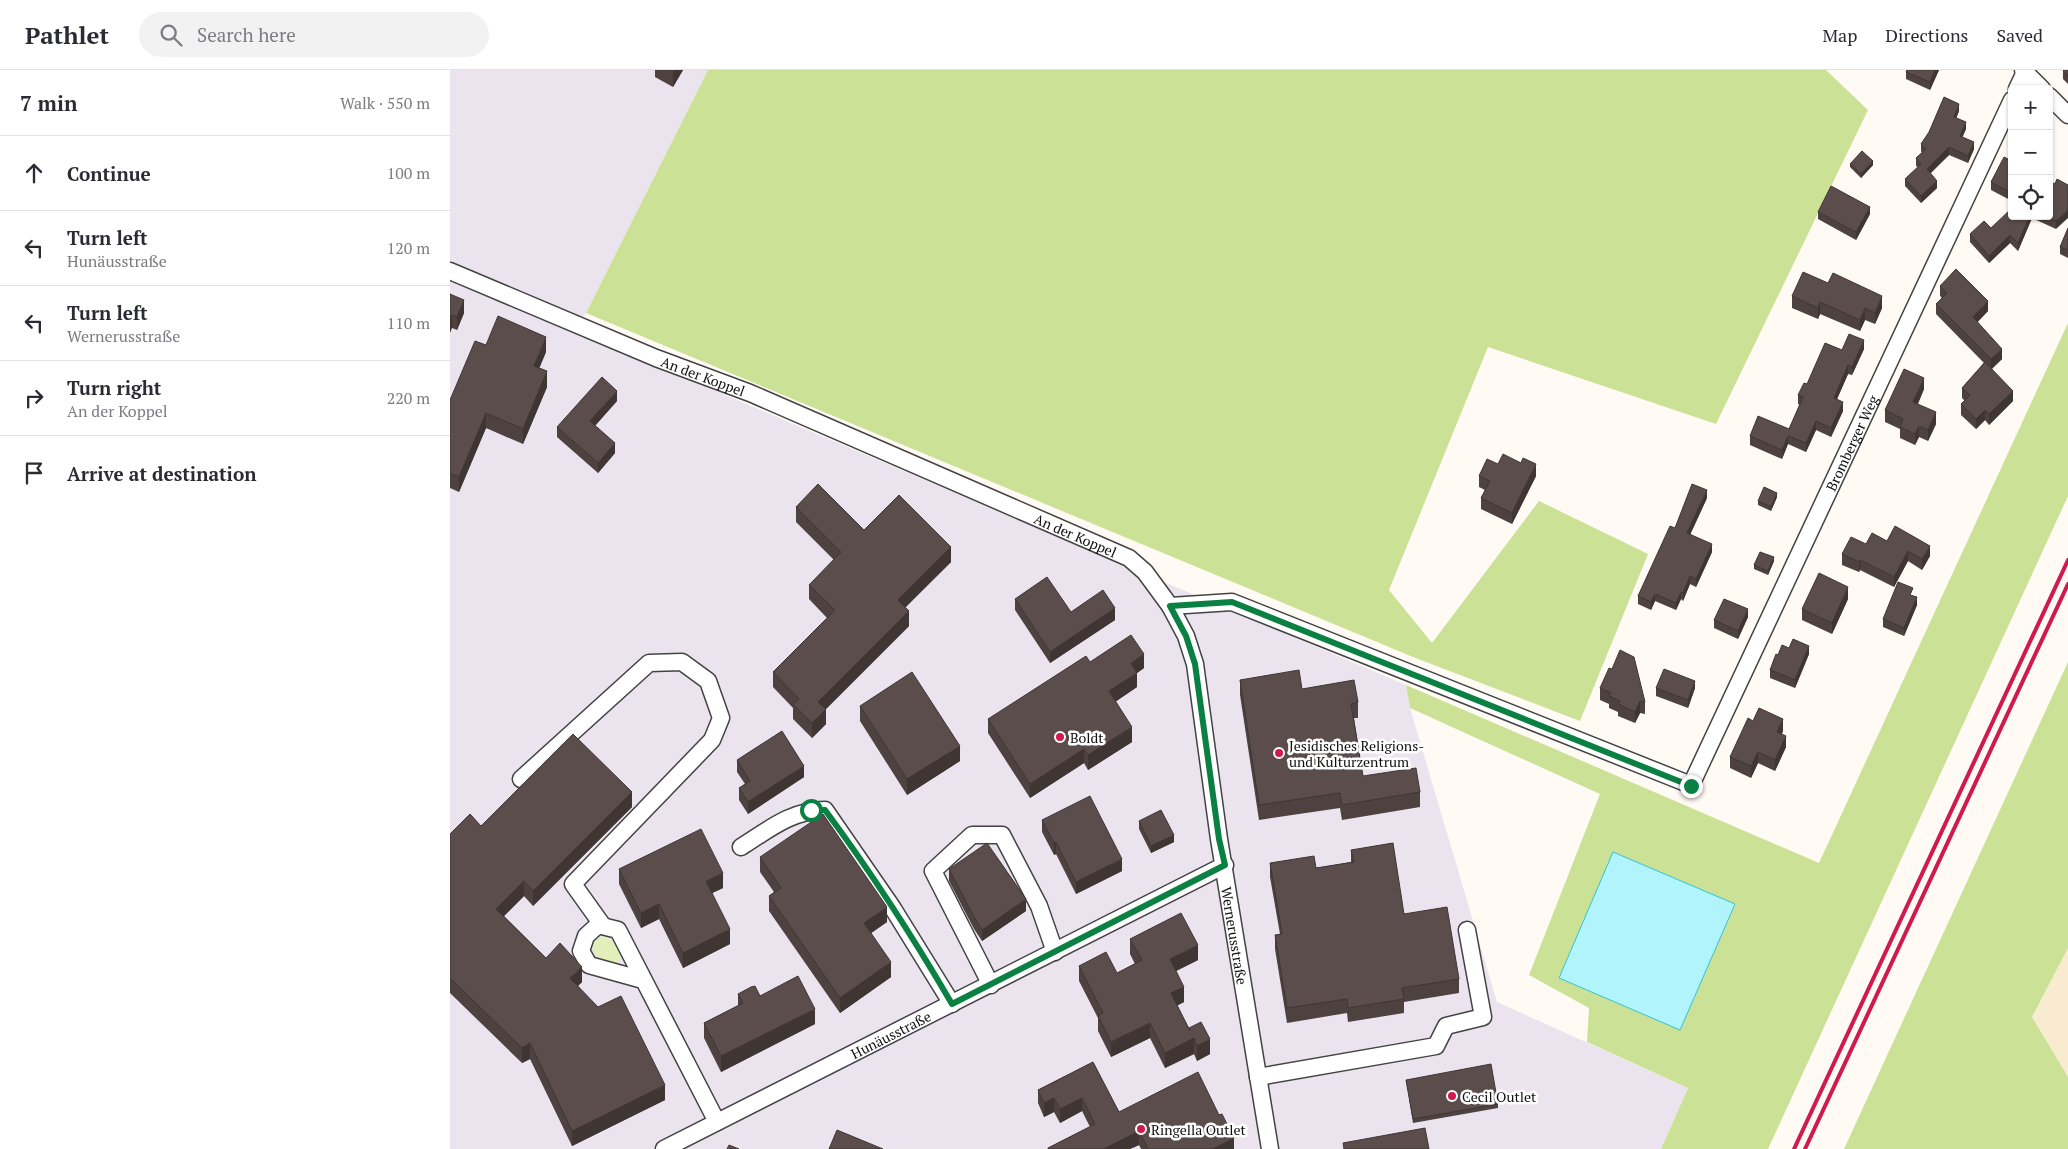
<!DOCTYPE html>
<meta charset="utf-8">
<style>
body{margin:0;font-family:"PT Serif",serif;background:#f2f2f3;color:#2b2b33}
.controls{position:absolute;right:15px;top:15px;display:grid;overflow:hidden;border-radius:5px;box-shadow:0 1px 4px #0004}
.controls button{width:45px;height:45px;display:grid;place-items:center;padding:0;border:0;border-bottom:1px solid #e1e1e2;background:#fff;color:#2b2b33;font:25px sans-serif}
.stop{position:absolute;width:15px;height:15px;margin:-11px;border:4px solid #0b8043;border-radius:50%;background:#fff}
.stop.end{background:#0b8043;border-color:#fff;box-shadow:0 1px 5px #0008}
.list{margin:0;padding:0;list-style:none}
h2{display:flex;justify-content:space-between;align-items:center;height:65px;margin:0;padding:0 20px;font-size:21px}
h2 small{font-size:16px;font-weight:400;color:#7c7c81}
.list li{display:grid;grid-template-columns:32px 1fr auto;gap:15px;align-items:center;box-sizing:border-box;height:75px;padding:0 20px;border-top:1px solid #e1e1e2}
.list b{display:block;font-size:19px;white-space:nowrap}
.list p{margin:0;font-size:16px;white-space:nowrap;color:#7c7c81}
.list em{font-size:16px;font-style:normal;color:#7c7c81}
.icon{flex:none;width:28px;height:28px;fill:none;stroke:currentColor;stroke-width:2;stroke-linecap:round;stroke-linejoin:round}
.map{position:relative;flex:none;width:1618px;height:1079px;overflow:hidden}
header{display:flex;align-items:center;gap:30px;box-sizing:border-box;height:70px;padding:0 25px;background:#fff;border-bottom:1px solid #e1e1e2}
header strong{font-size:24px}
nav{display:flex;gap:28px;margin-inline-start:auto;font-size:18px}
.search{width:350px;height:45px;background:#f2f2f3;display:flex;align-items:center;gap:12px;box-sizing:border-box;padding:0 18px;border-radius:28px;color:#7c7c81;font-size:19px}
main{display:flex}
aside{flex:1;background:#fff}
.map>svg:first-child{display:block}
.industrial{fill:#ebe4ef}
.farmland{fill:#f9ebd0}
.green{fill:#e2efb8}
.forest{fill:#cbe196}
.water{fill:#b2f4fc;stroke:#32c3db}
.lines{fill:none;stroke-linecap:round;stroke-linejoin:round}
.minor-casing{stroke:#434343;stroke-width:19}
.minor{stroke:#fff;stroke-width:16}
.rail{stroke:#d01951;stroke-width:4}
.wall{fill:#4d4240}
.shaded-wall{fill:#3f3634}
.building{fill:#5a4d4b;stroke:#3f3634}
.route{stroke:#0b8043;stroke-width:6}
.poi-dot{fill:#d01951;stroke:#fff;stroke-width:2}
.labels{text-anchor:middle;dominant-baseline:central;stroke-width:5;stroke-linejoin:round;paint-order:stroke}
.street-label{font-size:14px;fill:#101010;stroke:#fff}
.poi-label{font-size:14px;fill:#101010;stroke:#fff;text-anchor:start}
</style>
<header>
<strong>Pathlet</strong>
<div class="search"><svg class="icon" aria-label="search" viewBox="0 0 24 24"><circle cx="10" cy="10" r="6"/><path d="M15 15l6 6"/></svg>Search here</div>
<nav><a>Map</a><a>Directions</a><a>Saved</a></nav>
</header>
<main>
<aside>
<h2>7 min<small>Walk · 550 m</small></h2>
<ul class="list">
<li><svg class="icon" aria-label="ahead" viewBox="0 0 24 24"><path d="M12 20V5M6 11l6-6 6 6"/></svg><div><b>Continue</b></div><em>100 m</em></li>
<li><svg class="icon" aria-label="left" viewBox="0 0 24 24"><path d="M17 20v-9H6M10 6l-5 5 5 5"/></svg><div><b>Turn left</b><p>Hunäusstraße</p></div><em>120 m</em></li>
<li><svg class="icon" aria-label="left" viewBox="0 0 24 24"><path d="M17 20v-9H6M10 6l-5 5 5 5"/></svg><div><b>Turn left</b><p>Wernerusstraße</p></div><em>110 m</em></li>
<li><svg class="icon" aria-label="right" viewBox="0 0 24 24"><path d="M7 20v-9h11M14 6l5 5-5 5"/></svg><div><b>Turn right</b><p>An der Koppel</p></div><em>220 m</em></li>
<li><svg class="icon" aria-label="arrive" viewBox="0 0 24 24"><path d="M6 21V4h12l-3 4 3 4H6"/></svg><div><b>Arrive at destination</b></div></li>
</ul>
</aside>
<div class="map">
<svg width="1618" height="1079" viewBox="0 0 1618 1079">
<rect width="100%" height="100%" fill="#fffaf4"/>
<!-- industrial -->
<polygon class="industrial" points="0,0 258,0 136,243 123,260 956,615 960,638 1047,932 1238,1018 1211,1079 0,1079"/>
<!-- farmland -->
<polygon class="farmland" points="1618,878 1618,1007 1582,947"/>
<!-- green -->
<path class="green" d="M155,866C164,872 167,877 171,887L168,893C156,896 148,889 142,879C143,871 146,868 155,866Z"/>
<!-- forest -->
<g class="forest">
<polygon points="258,0 1376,0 1418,40 1266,354 1038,277 939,520 982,573 1089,431 1198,484 1130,651 963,587 136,243"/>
<polygon points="1618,253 1618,426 1318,1079 1211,1079 1238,1018 1137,972 1139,938 1079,905 1150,724 960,638 956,615 1369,793"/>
<polygon points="1618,592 1618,878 1582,947 1618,1007 1618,1079 1394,1079"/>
</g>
<!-- water -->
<polygon class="water" points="1163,782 1285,834 1230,960 1109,908"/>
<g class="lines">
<!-- minor casing -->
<g class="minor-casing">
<g id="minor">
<polyline points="1573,0 1592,19"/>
<polyline points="1567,19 1575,2"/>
<polyline points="1599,26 1618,45"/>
<path id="s1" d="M0,201L206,288L300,323L679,488L695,502L720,536L782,532L1241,715L1562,30"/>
<path id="s2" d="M720,536L736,566L745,594L769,769L820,1079"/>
<polyline points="71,709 199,593 232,592 258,611 271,648 262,670 123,814 153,856"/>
<path d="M291,777C318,760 342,740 375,740L442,837L502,934"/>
<polyline points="193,910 139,895 131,881 136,866 148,855 168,860 267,1052"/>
<polyline points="541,915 483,801 522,765 552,765 589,836 605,882"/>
<polyline points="808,1007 986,976 996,956 1033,947 1017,860"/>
<path id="s3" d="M214,1079L775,795"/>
</g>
</g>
<!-- minor -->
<use href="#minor" class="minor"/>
<!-- rail -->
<g class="rail">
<polyline points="1344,1079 1618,490"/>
<polyline points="1355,1079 1618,514"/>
</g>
</g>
<!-- wall -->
<g class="wall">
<polygon points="205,0 233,0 223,17 205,7"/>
<polygon points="1489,0 1480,20 1456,9 1456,2"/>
<polygon points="1618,0 1618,14 1613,9 1613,1"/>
<polygon points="1509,41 1506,48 1516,59 1512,67 1524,79 1518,93 1499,85 1480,103 1487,118 1471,133 1455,116 1455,109 1468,97 1466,96 1466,88 1472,83 1471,81 1471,74"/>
<polygon points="1562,91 1562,131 1541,120 1541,112"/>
<polygon points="1400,94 1423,95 1411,108 1400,97"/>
<polygon points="1607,109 1606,159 1582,148 1568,181 1560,173 1539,193 1520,172 1520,164 1541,158 1562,146 1599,146 1605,114"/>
<polygon points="1368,142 1420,144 1406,170 1368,149"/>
<polygon points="1618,158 1618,188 1610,184 1610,177"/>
<polygon points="1490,216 1538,241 1527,252 1552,289 1542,299 1563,331 1539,355 1535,350 1526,359 1511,345 1511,334 1515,331 1512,328 1512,318 1534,293 1486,244 1486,234 1492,228 1490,226"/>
<polygon points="0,224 14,243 7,260 2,258"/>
<polygon points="1342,226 1432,238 1425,254 1415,250 1410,261 1370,244 1368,249 1342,238"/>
<polygon points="1414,279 1402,305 1398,304 1387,329 1393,341 1381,367 1366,360 1356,382 1338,374 1332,389 1300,375 1300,366 1339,359 1350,335 1348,334 1348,325 1357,314 1392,280"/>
<polygon points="96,282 89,298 97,317 73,374 36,358 9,422 0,418 0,330"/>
<polygon points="1474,319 1468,334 1486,354 1478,371 1469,367 1465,375 1450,368 1450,359 1435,352 1435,340"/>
<polygon points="167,331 145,356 165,383 148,403 107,367 107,357"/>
<polygon points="1048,394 1086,406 1062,454 1031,439 1031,428 1035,420 1029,417 1029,406"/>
<polygon points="1327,427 1321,441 1308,435 1308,431"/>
<polygon points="1257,428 1240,465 1262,482 1246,517 1240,514 1233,531 1231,529 1226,540 1205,531 1201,540 1188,534 1188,526 1225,458"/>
<polygon points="346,437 414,460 501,492 455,537 459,556 376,639 376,654 362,668 343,649 343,638 323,617 323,602 377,548 359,529 359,515 384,490 346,452"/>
<polygon points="1437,471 1480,486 1472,500 1458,491 1444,517 1410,500 1409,502 1392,495 1392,484 1416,474"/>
<polygon points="1324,491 1318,505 1304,499 1304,495"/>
<polygon points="1463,526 1467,535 1454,566 1433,557 1433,549"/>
<polygon points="565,529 621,542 665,550 600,593 565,540"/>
<polygon points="1398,529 1382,564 1352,550 1352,539"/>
<polygon points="1298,547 1288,569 1264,558 1264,550"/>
<polygon points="1339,578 1359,584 1345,618 1320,608 1320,600"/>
<polygon points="640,592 694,598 687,603 687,617 665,632 682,672 638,700 634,693 580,728 538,663 538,649"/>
<polygon points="790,610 852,619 908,632 908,648 904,648 913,706 970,722 970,737 892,750 890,738 809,750 790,625"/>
<polygon points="1150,618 1195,632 1195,644 1190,643 1185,653 1168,646 1168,642 1159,638 1159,634 1150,630"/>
<polygon points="1206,618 1245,618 1238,638 1206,626"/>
<polygon points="410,636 510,691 457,725 410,651"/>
<polygon points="1333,661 1332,664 1336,677 1325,701 1308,693 1301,708 1280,698 1280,687"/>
<polygon points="287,690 354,707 298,744 289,730 289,718 295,714 287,702"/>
<polygon points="182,737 83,836 74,826 54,846 96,888 132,912 128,916 215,1030 122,1076 80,989 72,993 0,923 0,764 31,756"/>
<polygon points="592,750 672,801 626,824 606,784 604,785 592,762"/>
<polygon points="689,751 724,772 701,783 689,759"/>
<polygon points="901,780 1009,909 1009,923 954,932 954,943 898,952 897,943 837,953 825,879 825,865 830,864 820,807 820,793 866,798 901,792"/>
<polygon points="310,787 437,852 421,863 441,907 390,943 319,841 319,826 324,822 310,802"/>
<polygon points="169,799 273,818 262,823 280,874 233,898 209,849 191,858 169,814"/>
<polygon points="499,799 576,841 532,871 524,859 499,811"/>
<polygon points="680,869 748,890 726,901 734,932 727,935 739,958 760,984 747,991 744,984 715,998 700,968 661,987 648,961 648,948 629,911 629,896 667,903 685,894 680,884"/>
<polygon points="288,924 365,954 271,1002 254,968 254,953 288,936"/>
<polygon points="643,992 669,1042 784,1079 691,1079 689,1075 680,1079 598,1079 598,1078 640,1057 632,1041 610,1053 604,1042 594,1047 588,1033 588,1020"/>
<polygon points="956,1010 1048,1034 1048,1038 963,1053"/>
</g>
<!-- shaded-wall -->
<g class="shaded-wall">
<polygon points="224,0 233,0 223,17 223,2"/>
<polygon points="1485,0 1489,0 1480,20 1480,12"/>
<polygon points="1509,34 1509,41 1504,54 1504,47"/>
<polygon points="1516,52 1516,59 1510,73 1510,66"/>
<polygon points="1524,72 1524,79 1518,93 1518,86"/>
<polygon points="1499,77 1499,85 1477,107 1477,99"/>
<polygon points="1423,91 1423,95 1411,108 1411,104"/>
<polygon points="1487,111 1487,118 1471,133 1471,126"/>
<polygon points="1420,137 1420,144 1406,170 1406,162"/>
<polygon points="1618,140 1618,148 1606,159 1606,151"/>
<polygon points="1580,146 1582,146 1582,148 1568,181 1568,173"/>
<polygon points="1560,165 1560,173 1539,193 1539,186"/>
<polygon points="1432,226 1432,238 1425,254 1425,243"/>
<polygon points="14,230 14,243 7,260 7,247"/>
<polygon points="1538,231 1538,241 1523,257 1523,247"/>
<polygon points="1370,232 1370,244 1368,249 1368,238"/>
<polygon points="1415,238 1415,250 1410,261 1410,250"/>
<polygon points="2,245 2,258 0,263 0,249"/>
<polygon points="96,267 96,282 84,311 84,296"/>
<polygon points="1414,270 1414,279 1402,305 1402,297"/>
<polygon points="1552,279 1552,289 1541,299 1541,289"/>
<polygon points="1398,295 1398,304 1384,336 1384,328"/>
<polygon points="97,301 97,317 73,374 73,359"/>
<polygon points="1474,308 1474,319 1463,344 1463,332"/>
<polygon points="167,321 167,331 140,361 140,351"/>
<polygon points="1563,321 1563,331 1539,355 1539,344"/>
<polygon points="1393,332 1393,341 1381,367 1381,358"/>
<polygon points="1535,340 1535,350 1526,359 1526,349"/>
<polygon points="1486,342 1486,354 1478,371 1478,360"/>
<polygon points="36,343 36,358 9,422 9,407"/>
<polygon points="1366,351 1366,360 1356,382 1356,373"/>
<polygon points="1469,356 1469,367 1465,375 1465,364"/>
<polygon points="1338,366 1338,374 1332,389 1332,380"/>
<polygon points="165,373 165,383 148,403 148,393"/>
<polygon points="1086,394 1086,406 1062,454 1062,443"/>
<polygon points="1257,420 1257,428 1237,471 1237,463"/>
<polygon points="1327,423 1327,427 1321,441 1321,437"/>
<polygon points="1262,474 1262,482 1246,517 1246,509"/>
<polygon points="1480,476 1480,486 1472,500 1472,489"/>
<polygon points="501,477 501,492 448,545 448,530"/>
<polygon points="1458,481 1458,491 1444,517 1444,507"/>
<polygon points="1324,487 1324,491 1318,505 1318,501"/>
<polygon points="1410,490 1410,500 1409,502 1409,492"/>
<polygon points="1240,506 1240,514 1233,531 1233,523"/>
<polygon points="1398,517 1398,529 1382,564 1382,553"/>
<polygon points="1231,522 1231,529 1226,540 1226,533"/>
<polygon points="1205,524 1205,531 1201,540 1201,532"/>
<polygon points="1467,527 1467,535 1454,566 1454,558"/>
<polygon points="665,538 665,550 600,593 600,582"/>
<polygon points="1298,539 1298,547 1288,569 1288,561"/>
<polygon points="459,541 459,556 368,647 368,632"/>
<polygon points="1359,576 1359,584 1345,618 1345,610"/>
<polygon points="694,584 694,598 687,603 687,617 659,636 659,621 681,593"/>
<polygon points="1245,611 1245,618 1238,638 1238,630"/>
<polygon points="1190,631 1190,643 1185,653 1185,642"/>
<polygon points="376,639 376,654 362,668 362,653"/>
<polygon points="1333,649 1333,661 1327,673 1327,662"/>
<polygon points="682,657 682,672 638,700 638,685"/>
<polygon points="1336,666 1336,677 1325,701 1325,690"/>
<polygon points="510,676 510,691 457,725 457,709"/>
<polygon points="634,679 634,693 580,728 580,714"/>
<polygon points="1308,682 1308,693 1301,708 1301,696"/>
<polygon points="354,696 354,707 298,744 298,732"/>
<polygon points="182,722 182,737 83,836 83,821"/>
<polygon points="724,765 724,772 701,783 701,776"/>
<polygon points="606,772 606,784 604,785 604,773"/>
<polygon points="672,789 672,801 626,824 626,812"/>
<polygon points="273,803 273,818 256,826 256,811"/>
<polygon points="74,811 74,826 46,854 46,839"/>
<polygon points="576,829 576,841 532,871 532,860"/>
<polygon points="209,834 209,849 191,858 191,843"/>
<polygon points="437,837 437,852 414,868 414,853"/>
<polygon points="280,859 280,874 233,898 233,883"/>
<polygon points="748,875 748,890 720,904 720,889"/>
<polygon points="441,892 441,907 390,943 390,928"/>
<polygon points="132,897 132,912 120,923 120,908"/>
<polygon points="734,917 734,932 721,939 721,923"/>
<polygon points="365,939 365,954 271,1002 271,986"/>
<polygon points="700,953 700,968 661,987 661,972"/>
<polygon points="744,968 744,984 715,998 715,983"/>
<polygon points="760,969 760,984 747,991 747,976"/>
<polygon points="80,973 80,989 72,993 72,978"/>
<polygon points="215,1015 215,1030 122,1076 122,1061"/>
<polygon points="604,1028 604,1042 594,1047 594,1033"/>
<polygon points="632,1028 632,1041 610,1053 610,1039"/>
<polygon points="689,1061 689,1075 680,1079 654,1079"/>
<polygon points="784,1068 784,1079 763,1079"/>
</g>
<!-- building -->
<g class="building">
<polygon points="1457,0 1485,0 1480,12 1456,2"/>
<polygon points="1614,0 1618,0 1618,6 1613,1"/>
<polygon points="1494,27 1509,34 1504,47 1516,52 1510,66 1524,72 1518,86 1499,77 1477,99 1487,111 1471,126 1455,109 1471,94 1466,88 1476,79 1471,74 1479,62"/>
<polygon points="1412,81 1423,91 1411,104 1400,94"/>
<polygon points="1554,87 1562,91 1562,123 1541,112"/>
<polygon points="1607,109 1618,115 1618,140 1606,151 1595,146 1599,146 1599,111 1605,114"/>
<polygon points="1381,116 1420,137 1406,162 1368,142"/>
<polygon points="1562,138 1562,146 1580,146 1568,173 1560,165 1539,186 1520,164 1534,151 1541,158"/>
<polygon points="1618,158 1618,180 1610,177"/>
<polygon points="1506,199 1538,231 1523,247 1552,279 1541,289 1486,234 1497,223 1490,216"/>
<polygon points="1353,202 1378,213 1383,203 1432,226 1425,243 1415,238 1410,250 1370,232 1368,238 1342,226"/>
<polygon points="0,224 14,230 7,247 2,245 0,249"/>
<polygon points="48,246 96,267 84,296 97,301 73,359 36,343 9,407 0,403 0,330 25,271 36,275"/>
<polygon points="1399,264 1414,270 1402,297 1398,295 1384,328 1393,332 1381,358 1366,351 1356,373 1338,366 1332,380 1300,366 1308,346 1339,359 1353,327 1348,325 1354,313 1357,314 1375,273 1392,280"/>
<polygon points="1535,292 1563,321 1539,344 1535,340 1526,349 1511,334 1520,325 1512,318"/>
<polygon points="1454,299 1474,308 1463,332 1486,342 1478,360 1469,356 1465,364 1450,357 1453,349 1435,340"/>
<polygon points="152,307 167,321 140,351 165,373 148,393 107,357"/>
<polygon points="1053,384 1071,393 1073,388 1086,394 1062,443 1031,428 1040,411 1029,406 1037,389 1048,394"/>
<polygon points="368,414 414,460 449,425 501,477 448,530 459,541 368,632 376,639 362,653 343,634 349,629 323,602 385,540 359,515 391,482 346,437"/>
<polygon points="1242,414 1257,420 1237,463 1262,474 1246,509 1240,506 1233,523 1231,522 1226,533 1205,524 1201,532 1188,526 1220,456 1225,458"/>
<polygon points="1314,417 1327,423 1321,437 1308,431"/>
<polygon points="1445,456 1480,476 1472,489 1458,481 1444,507 1410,490 1409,492 1392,484 1401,467 1416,474 1422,463 1437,471"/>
<polygon points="1310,482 1324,487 1318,501 1304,495"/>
<polygon points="1369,503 1398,517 1382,553 1352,539"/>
<polygon points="597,507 621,542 653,520 665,538 600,582 565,529"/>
<polygon points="1448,512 1463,518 1460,525 1467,527 1454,558 1433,549"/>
<polygon points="1274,529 1298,539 1288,561 1264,550"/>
<polygon points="681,565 694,584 681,593 687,603 659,621 682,657 638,685 634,679 580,714 538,649 636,586 640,592"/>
<polygon points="1343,569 1359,576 1345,610 1320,600 1326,584 1328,585 1332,575 1339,578"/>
<polygon points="1170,580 1184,587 1195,632 1190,631 1185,642 1168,634 1170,631 1159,626 1161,623 1150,618 1159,598 1162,599"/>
<polygon points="1214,599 1245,611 1238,630 1206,618"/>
<polygon points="849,600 852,619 904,610 908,632 901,634 913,706 966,698 970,722 892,735 890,723 809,735 790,610"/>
<polygon points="462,602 510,676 457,709 410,636"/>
<polygon points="1309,638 1333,649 1327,662 1336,666 1325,690 1308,682 1301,696 1280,687 1298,648 1303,651"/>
<polygon points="332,661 354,696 298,732 289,718 300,711 287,690"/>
<polygon points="123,664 182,722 83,821 74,811 46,839 96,888 110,873 132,897 120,908 148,937 171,926 215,1015 122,1061 80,973 72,978 0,908 0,764 20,744 31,756"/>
<polygon points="640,726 672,789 626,812 606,772 604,773 592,750"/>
<polygon points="711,740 724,765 701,776 689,751"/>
<polygon points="373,744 437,837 414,853 441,892 390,928 319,826 331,818 310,787"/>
<polygon points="251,759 273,803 256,811 280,859 233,883 209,834 191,843 169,799"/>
<polygon points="537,773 576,829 532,860 524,847 499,799"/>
<polygon points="943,773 954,844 997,837 1009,909 952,918 954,929 898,938 897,929 837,938 825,865 832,864 820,793 864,786 866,798 904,792 901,780"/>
<polygon points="731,843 748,875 720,889 734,917 721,923 740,961 739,958 751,952 760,969 747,976 744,968 715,983 700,953 661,972 648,946 653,943 629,896 656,882 667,903 692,890 680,869"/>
<polygon points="348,906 365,939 271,986 254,953 293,933 288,924 301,917 305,916 310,926"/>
<polygon points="643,992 669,1042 748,1002 769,1045 772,1044 784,1068 763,1079 698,1079 689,1061 654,1079 598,1079 598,1078 645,1054 632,1028 610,1039 604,1028 594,1033 588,1020"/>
<polygon points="1041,994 1048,1034 963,1049 956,1010"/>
<polygon points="975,1058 979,1079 894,1079 893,1073"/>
<polygon points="387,1060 433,1079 379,1079"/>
<polygon points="279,1075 289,1079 277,1079"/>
</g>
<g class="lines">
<!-- route -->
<path class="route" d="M361,740H375C421,802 463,867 502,934L775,795L769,769L745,594L736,566L720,536L782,532L1241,716"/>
</g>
<!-- markers -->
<g class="poi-dot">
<circle cx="610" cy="667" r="5"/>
<circle cx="829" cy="683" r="5"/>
<circle cx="1002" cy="1026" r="5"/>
<circle cx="691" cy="1059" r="5"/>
</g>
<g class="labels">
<!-- street labels -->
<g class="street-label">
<text stroke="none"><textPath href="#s1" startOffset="274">An der Koppel</textPath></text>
<text stroke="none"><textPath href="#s1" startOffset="1735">Bromberger Weg</textPath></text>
<text stroke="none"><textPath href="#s1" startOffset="679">An der Koppel</textPath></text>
<text stroke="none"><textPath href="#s2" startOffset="338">Wernerusstraße</textPath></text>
<text stroke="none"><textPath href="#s3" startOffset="254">Hunäusstraße</textPath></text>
</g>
<!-- poi labels -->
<g class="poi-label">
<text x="620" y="667">Boldt</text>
<text x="839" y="675">Jesidisches Religions-<tspan x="839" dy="16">und Kulturzentrum</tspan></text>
<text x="1012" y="1026">Cecil Outlet</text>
<text x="701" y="1059">Ringella Outlet</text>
</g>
</g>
</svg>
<div class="controls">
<button>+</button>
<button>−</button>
<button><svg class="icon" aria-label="locate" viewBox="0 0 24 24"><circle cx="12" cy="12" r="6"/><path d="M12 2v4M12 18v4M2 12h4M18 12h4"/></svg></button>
</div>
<div class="stop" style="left:361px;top:740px"></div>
<div class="stop end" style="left:1241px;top:716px"></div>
</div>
</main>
